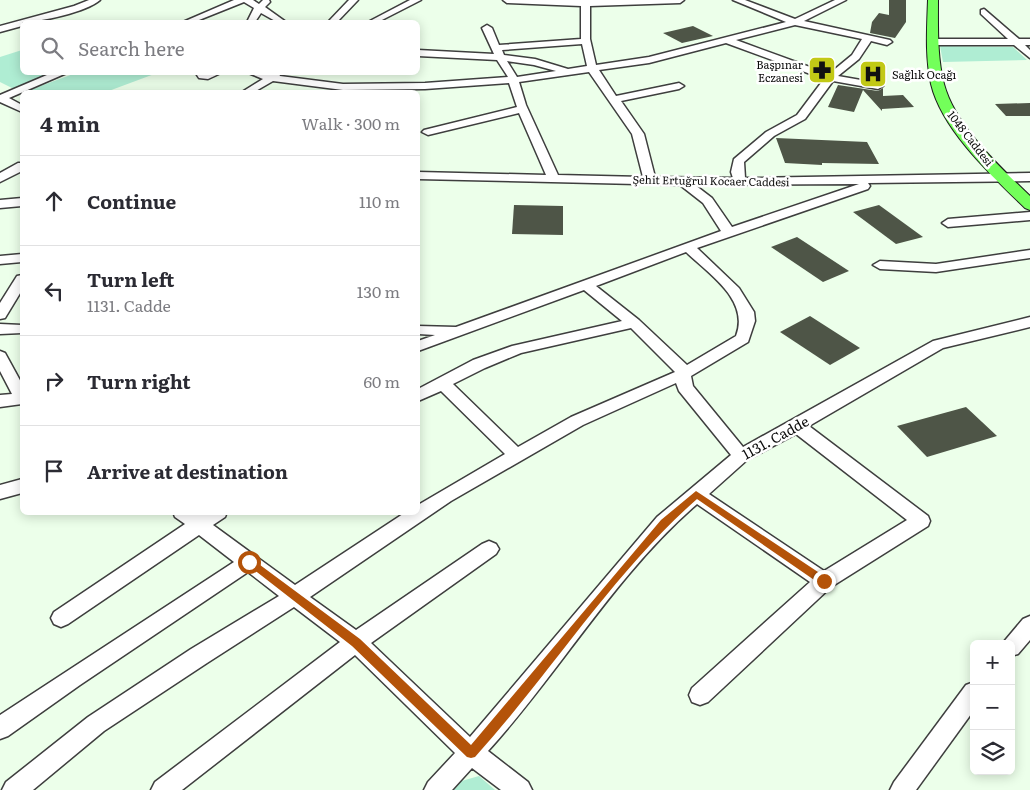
<!DOCTYPE html>
<meta charset="utf-8">
<style>
body{margin:0;font-family:Literata,serif;background:#f2f2f3;color:#2b2b33}
.controls{position:absolute;right:15px;bottom:15px;display:grid;overflow:hidden;border-radius:8px;box-shadow:0 2px 12px #0003}
.controls button{width:45px;height:45px;display:grid;place-items:center;padding:0;border:0;border-bottom:1px solid #e1e1e2;background:#fff;color:#2b2b33;font:25px sans-serif}
.stop{position:absolute;width:15px;height:15px;margin:-11px;border:4px solid #b45309;border-radius:50%;background:#fff}
.stop.end{background:#b45309;border-color:#fff;box-shadow:0 1px 5px #0008}
.list{margin:0;padding:0;list-style:none}
h2{display:flex;justify-content:space-between;align-items:center;height:65px;margin:0;padding:0 20px;font-size:21px}
h2 small{font-size:16px;font-weight:400;color:#7c7c81}
.list li{display:grid;grid-template-columns:32px 1fr auto;gap:15px;align-items:center;box-sizing:border-box;height:90px;padding:0 20px;border-top:1px solid #e1e1e2}
.list b{display:block;font-size:19px;white-space:nowrap}
.list p{margin:0;font-size:16px;white-space:nowrap;color:#7c7c81}
.list em{font-size:16px;font-style:normal;color:#7c7c81}
.icon{flex:none;width:28px;height:28px;fill:none;stroke:currentColor;stroke-width:2;stroke-linecap:round;stroke-linejoin:round}
.map{position:relative;flex:none;width:1030px;height:790px;overflow:hidden}
.search{position:absolute;background:#fff;box-shadow:0 2px 12px #0003;left:20px;top:20px;width:400px;height:55px;display:flex;align-items:center;gap:12px;box-sizing:border-box;padding:0 18px;border-radius:8px;color:#7c7c81;font-size:19px}
.panel{position:absolute;background:#fff;box-shadow:0 2px 12px #0003;left:20px;top:90px;width:400px;height:425px;border-radius:8px}
.map>svg:first-child{display:block}
.green{fill:#afedd3}
.building{fill:#4e5547}
.lines{fill:none;stroke-linecap:round;stroke-linejoin:round}
.minor-casing{stroke:#3e3e3e;stroke-width:3}
.major-casing{stroke:#1c1c1c;stroke-width:2}
.minor{fill:#fff;fill-rule:evenodd}
.major{fill:#73ff5a;fill-rule:evenodd}
.route{fill:#b45309}
.labels{text-anchor:middle;dominant-baseline:central;stroke-width:5;stroke-linejoin:round;paint-order:stroke}
.far-poi-label{font-size:11px;fill:#0b0b0b;stroke:#fff;text-anchor:end}
.far-street-label{font-size:11px;fill:#0b0b0b;stroke:#fff}
.street-label{font-size:14px;fill:#0b0b0b;stroke:#fff}
</style>
<div class="map">
<svg width="1030" height="790" viewBox="0 0 1030 790">
<rect width="100%" height="100%" fill="#ecffea"/>
<!-- green -->
<g class="green">
<polygon points="940,46 1013,47 1027,60 943,62"/>
<polygon points="22,50 22,72 59,73 16,90 0,82 0,57"/>
<polygon points="76,73 76,72 157,73 106,92 24,92"/>
<polygon points="479,776 495,790 445,790 451,784"/>
</g>
<!-- building -->
<g class="building">
<polygon points="889,0 906,0 906,22 895,38 870,33 872,22 879,13 889,15"/>
<polygon points="693,26 713,36 682,43 663,33"/>
<polygon points="871,67 880,68 884,72 883,84 878,81 860,78 862,70"/>
<polygon points="838,85 878,91 883,88 883,96 903,95 914,107 882,109 882,111 863,90 854,112 828,107"/>
<polygon points="1030,103 1030,116 1006,116 995,104"/>
<polygon points="776,138 867,142 879,164 822,163 822,165 785,163"/>
<polygon points="514,205 563,206 563,235 512,234"/>
<polygon points="879,205 923,237 896,244 853,212"/>
<polygon points="797,237 849,271 823,282 771,247"/>
<polygon points="810,316 860,348 830,365 780,332"/>
<polygon points="966,407 997,436 927,457 897,426"/>
</g>
<g class="lines">
<!-- minor casing -->
<g class="minor-casing">
<g id="minor">
<path d="M89,0H100C86,12 41,22 22,22V26L0,32V26L74,6Z"/>
<polygon points="234,0 253,0 259,4 263,0 269,0 270,2 265,7 286,22 277,22 261,13 255,22 247,22 254,8 244,2 194,22 183,22"/>
<polygon points="349,0 358,0 337,22 328,22"/>
<polygon points="410,0 421,0 378,22 368,22"/>
<path d="M503,0H684L680,3L590,6V39L596,65L649,57L786,22L733,0H745L795,19L835,0H846L804,21L890,40L892,42L887,45L871,41L859,59L838,76L878,83L883,86L878,89L833,81L805,119L774,136L744,162L745,178L1030,173V181L868,183L870,186L868,189L697,248L739,288L754,312L755,321L748,342L691,376L693,386L743,447L933,341L1030,317V327L943,348L809,426L928,516L930,521L928,526L831,587L708,702L700,705L692,702L689,695L692,688L810,582L697,504C615,575 560,672 488,751L528,782L532,790H501L472,768L452,790H424L428,782L455,753L355,655L182,790H151L155,782L340,642L294,607L207,663L104,731L33,790H2L6,782L88,717L191,649L279,596L248,572L80,685L8,736L0,739V715L234,562L199,535L68,624L61,627L54,624L51,618L54,612L185,524L175,517L173,512H196L199,515L203,512H227L225,517L213,525L295,585L406,512H418V505L505,454L441,391L418,401V389L473,360L512,346L622,321L584,290L418,351V341L435,335L418,334V326L456,327L721,231L703,203L680,185L418,179V172L546,175L519,113L428,135L422,132L424,130L517,107L509,83L425,89L343,90L273,81L254,92H242L263,79L246,72L270,74L278,72L280,76L343,84L425,83L508,77L497,60L418,56V50L494,54L482,28L487,25L492,28L499,45L581,39V6L507,3ZM795,25L862,39L852,55L829,74L736,40ZM726,43L824,79L797,115L766,132L734,159L731,172L733,178L655,177L644,134L621,101L679,89L684,86L679,83L616,96L599,70L649,63ZM582,44L587,66L568,69L535,59L504,55L502,50ZM507,61L534,65L556,71L517,77ZM589,72L632,134L643,177L558,175L526,105L519,82ZM859,184L732,227L712,198L695,185ZM686,252C709,274 750,300 736,336L687,365L639,320L596,286ZM631,328L675,372L571,417L518,447L453,384L485,368L521,353ZM676,383L679,391L731,455L657,517L470,737L371,643L496,554L499,549L496,544L489,541L482,544L356,630L310,597L451,501L583,425ZM796,434L907,520L824,571L709,494L747,460Z"/>
<polygon points="984,9 1019,39 1030,39 1030,45 1025,45 1030,50 1030,58 1014,45 933,45 928,42 933,39 1008,39 981,14 981,10"/>
<polygon points="54,72 69,72 9,98 22,105 22,112 0,102 0,95"/>
<polygon points="195,72 223,72 208,79 199,78"/>
<polygon points="18,163 22,163 22,171 0,182 0,173"/>
<polygon points="22,198 22,206 0,208 0,200"/>
<polygon points="1030,212 1030,220 948,227 942,223 948,219"/>
<polygon points="1030,250 1030,258 936,272 880,269 873,265 880,261 936,264"/>
<polygon points="22,254 22,262 0,264 0,256"/>
<polygon points="22,275 22,290 5,318 0,319 0,303 17,276"/>
<polygon points="0,324 22,325 22,333 0,334"/>
<polygon points="0,351 5,353 22,384 22,404 0,407 0,395 12,394 0,371"/>
<polygon points="22,479 22,493 0,499 0,485"/>
<polygon points="1030,616 1030,640 1018,654 1011,656 1011,644 1002,644 1023,619"/>
<polygon points="974,682 974,710 916,790 890,790 894,782 966,685"/>
</g>
</g>
<!-- major casing -->
<g class="major-casing">
<path id="major" d="M928,0H938C938,28 937,57 944,84C955,126 1000,167 1030,196V210L1025,208C992,176 942,130 931,84C925,57 927,28 928,0Z"/>
</g>
<!-- minor -->
<use href="#minor" class="minor"/>
<!-- major -->
<use href="#major" class="major"/>
</g>
<!-- route -->
<path class="route" d="M696,491L827,578V584H820L697,499C612,574 551,673 475,757L471,758L467,757L352,646L244,562L249,558L252,559L360,639L471,745L661,520Z"/>
<!-- icons -->
<defs>
<g id="pharmacy-square" transform="scale(1.4375)"><rect x="-9" y="-9" width="18" height="18" rx="4" fill="#c2c916" stroke="#fff"/><path d="M-2-6h4v4h4v4h-4v4h-4v-4h-4v-4h4Z" fill="#111"/></g>
<g id="hospital-square" transform="scale(1.4375)"><rect x="-9" y="-9" width="18" height="18" rx="4" fill="#c2c916" stroke="#fff"/><path d="M-5-5h3v3.5h4V-5h3V5h-3V1.5h-4V5h-3Z" fill="#111"/></g>
</defs>
<g fill-rule="evenodd">
<use href="#pharmacy-square" x="822" y="70"/>
<use href="#hospital-square" x="873" y="74"/>
</g>
<g class="labels">
<!-- far-poi labels -->
<g class="far-poi-label">
<text x="803" y="64">Başpınar<tspan x="803" dy="13">Eczanesi</tspan></text>
<text x="892" y="74" text-anchor="start">Sağlık Ocağı</text>
</g>
<!-- far-street labels -->
<g class="far-street-label">
<text transform="translate(971 138) rotate(52)">1048 Caddesi</text>
<text transform="translate(711 180) rotate(1)">Şehit Ertuğrul Kocaer Caddesi</text>
</g>
<!-- street labels -->
<g class="street-label">
<text transform="translate(775 437) rotate(-29)">1131. Cadde</text>
</g>
</g>
</svg>
<div class="controls">
<button>+</button>
<button>−</button>
<button><svg class="icon" aria-label="layers" viewBox="0 0 24 24"><path d="M12 4l9 5-9 5-9-5zM3 14l9 5 9-5"/></svg></button>
</div>
<div class="stop" style="left:249px;top:562px"></div>
<div class="stop end" style="left:824px;top:581px"></div>
<div class="search"><svg class="icon" aria-label="search" viewBox="0 0 24 24"><circle cx="10" cy="10" r="6"/><path d="M15 15l6 6"/></svg>Search here</div>
<section class="panel">
<h2>4 min<small>Walk · 300 m</small></h2>
<ul class="list">
<li><svg class="icon" aria-label="ahead" viewBox="0 0 24 24"><path d="M12 20V5M6 11l6-6 6 6"/></svg><div><b>Continue</b></div><em>110 m</em></li>
<li><svg class="icon" aria-label="left" viewBox="0 0 24 24"><path d="M17 20v-9H6M10 6l-5 5 5 5"/></svg><div><b>Turn left</b><p>1131. Cadde</p></div><em>130 m</em></li>
<li><svg class="icon" aria-label="right" viewBox="0 0 24 24"><path d="M7 20v-9h11M14 6l5 5-5 5"/></svg><div><b>Turn right</b></div><em>60 m</em></li>
<li><svg class="icon" aria-label="arrive" viewBox="0 0 24 24"><path d="M6 21V4h12l-3 4 3 4H6"/></svg><div><b>Arrive at destination</b></div></li>
</ul>
</section>
</div>
